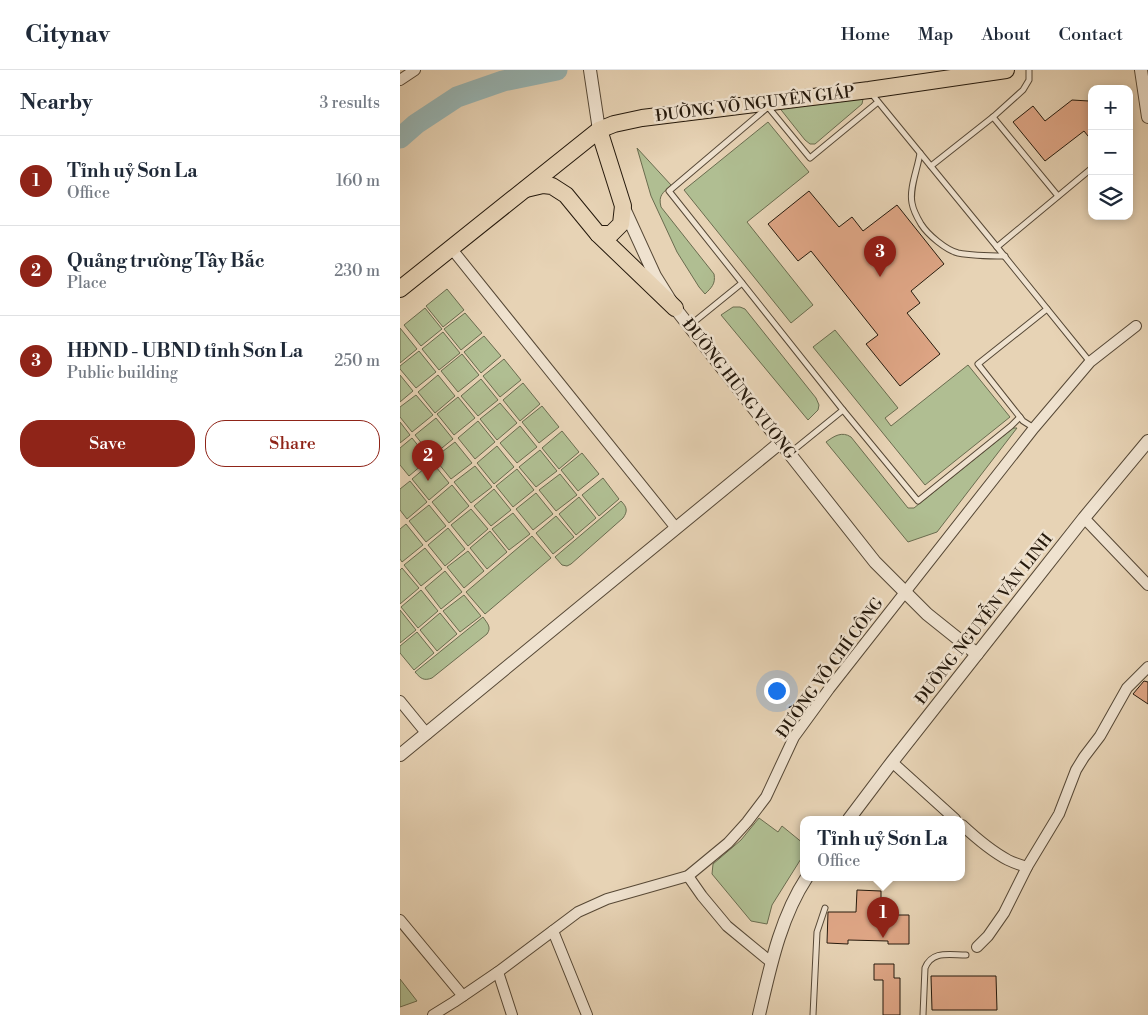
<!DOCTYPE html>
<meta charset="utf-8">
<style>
body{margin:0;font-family:"Libre Bodoni",serif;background:#f2f2f3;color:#1f2937}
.controls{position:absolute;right:15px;top:15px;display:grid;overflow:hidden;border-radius:10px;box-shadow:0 2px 8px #0003}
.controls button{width:45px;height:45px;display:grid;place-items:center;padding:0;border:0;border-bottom:1px solid #e0e1e3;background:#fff;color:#1f2937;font:25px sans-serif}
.you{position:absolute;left:376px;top:620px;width:18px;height:18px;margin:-12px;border:4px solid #fff;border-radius:50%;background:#1a73e8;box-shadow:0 0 0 8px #1a73e833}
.badge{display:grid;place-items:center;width:32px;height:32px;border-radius:50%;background:#8f2418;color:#fff;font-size:16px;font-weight:700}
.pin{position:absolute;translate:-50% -41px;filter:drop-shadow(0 1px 2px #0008)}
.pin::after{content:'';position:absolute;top:26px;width:18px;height:15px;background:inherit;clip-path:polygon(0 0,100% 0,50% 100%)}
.popup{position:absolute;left:400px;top:746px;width:165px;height:65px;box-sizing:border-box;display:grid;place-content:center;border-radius:10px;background:#fff;filter:drop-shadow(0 1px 4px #0005);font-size:16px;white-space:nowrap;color:#747a83}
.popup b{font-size:19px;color:#1f2937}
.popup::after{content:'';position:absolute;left:50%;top:100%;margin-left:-10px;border:10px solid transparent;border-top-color:#fff}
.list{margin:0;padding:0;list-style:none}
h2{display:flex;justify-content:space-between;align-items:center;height:65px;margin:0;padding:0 20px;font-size:21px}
h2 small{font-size:16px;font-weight:400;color:#747a83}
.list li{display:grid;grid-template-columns:32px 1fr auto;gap:15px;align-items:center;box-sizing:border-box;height:90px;padding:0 20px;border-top:1px solid #e0e1e3}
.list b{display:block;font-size:19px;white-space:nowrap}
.list p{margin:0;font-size:16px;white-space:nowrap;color:#747a83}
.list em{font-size:16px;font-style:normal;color:#747a83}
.actions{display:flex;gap:10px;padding:15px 20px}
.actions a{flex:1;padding:11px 0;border:1px solid #8f2418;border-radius:20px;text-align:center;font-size:18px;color:#8f2418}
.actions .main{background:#8f2418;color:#fff}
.icon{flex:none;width:28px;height:28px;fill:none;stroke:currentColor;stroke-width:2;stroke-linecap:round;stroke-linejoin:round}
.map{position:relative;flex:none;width:748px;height:945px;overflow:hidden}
header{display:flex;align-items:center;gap:30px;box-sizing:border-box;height:70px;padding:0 25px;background:#fff;border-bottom:1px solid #e0e1e3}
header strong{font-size:24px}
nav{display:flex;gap:28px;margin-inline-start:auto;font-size:18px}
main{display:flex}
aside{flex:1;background:#fff}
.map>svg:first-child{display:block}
.green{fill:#b0be92;stroke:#6a6c4f}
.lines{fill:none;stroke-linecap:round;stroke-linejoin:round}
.river{stroke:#98b6b5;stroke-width:21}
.building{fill:#dfa686;stroke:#25190c}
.service-casing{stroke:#564836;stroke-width:7}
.minor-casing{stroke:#564836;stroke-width:12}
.tertiary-casing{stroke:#564836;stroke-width:14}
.primary-casing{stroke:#25190c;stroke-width:18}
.service{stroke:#efe2cf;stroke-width:5}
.minor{stroke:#efe2cf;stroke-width:10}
.tertiary{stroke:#efe2cf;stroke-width:12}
.primary{stroke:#e7d3b5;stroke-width:16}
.labels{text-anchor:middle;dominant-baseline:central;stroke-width:5;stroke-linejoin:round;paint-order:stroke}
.street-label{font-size:16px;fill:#25190c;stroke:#efe2cf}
</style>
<header>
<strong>Citynav</strong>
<nav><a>Home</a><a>Map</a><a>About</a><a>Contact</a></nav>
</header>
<main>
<aside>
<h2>Nearby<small>3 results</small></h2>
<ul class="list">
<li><span class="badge">1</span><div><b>Tỉnh uỷ Sơn La</b><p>Office</p></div><em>160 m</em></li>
<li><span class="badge">2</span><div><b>Quảng trường Tây Bắc</b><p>Place</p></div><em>230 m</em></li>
<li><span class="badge">3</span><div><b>HĐND - UBND tỉnh Sơn La</b><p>Public building</p></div><em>250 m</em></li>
</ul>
<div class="actions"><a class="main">Save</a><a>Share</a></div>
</aside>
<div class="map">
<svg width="748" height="945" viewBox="0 0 748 945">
<rect width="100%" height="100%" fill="#e7d3b5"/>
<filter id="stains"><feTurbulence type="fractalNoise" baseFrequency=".004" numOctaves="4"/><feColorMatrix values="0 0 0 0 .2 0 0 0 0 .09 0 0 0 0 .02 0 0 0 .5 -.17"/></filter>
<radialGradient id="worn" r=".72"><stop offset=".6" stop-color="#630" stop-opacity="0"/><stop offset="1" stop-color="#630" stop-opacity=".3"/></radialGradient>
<!-- green -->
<g class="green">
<polygon points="458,23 463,29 462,34 415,74 410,74 405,70 378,36"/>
<polygon points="368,52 409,102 347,152 413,235 391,253 284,120"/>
<path d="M237,78L271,115C263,123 258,125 261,137L314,204C316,214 311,218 305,224L299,217L277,182L251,126Z"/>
<polygon points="47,219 64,240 43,257 26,236"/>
<polygon points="333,237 340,237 345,239 416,328 419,335 418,340 408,350 321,245"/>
<polygon points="25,238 42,259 21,276 4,255"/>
<polygon points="65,243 82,263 61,280 44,259"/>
<polygon points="0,258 17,279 0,293"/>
<polygon points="435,260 498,338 485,348 491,356 568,295 610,347 525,415 413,277"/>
<polygon points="43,262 60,283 39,300 22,279"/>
<polygon points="84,266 101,286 81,303 64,282"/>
<polygon points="19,281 36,302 16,318 0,299 0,296"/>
<polygon points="62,284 79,305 58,322 41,301"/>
<polygon points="104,289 121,310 100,327 83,306"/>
<polygon points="0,305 13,321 0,332"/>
<polygon points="38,305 55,326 35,343 18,322"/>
<polygon points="81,309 98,330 78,346 61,326"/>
<polygon points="123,313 140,334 120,351 103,330"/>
<polygon points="16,325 33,345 12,362 0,347 0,337"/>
<polygon points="58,327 75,348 54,365 37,344"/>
<polygon points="100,333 117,353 97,370 80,349"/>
<polygon points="142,336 159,357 139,373 122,352"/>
<polygon points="36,348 53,369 32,386 15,365"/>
<polygon points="78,351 95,372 75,389 58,368"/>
<polygon points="0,352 10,365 0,373"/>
<polygon points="120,356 137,377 117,393 100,373"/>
<path d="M613,358H617L537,462L508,472L426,372C434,366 442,361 451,367L508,438H514Z"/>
<polygon points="162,361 179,382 159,399 142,378"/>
<polygon points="12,368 29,389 9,406 0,395 0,378"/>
<polygon points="55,372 72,393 51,409 34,388"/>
<polygon points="97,376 114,397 94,414 77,393"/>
<polygon points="140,380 157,401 136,417 119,397"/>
<polygon points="182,383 199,404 178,421 161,400"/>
<polygon points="32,392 49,413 29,430 12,409"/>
<polygon points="75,396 92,417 71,433 54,412"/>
<polygon points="117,399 134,420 113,437 96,416"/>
<polygon points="160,404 177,425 156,441 139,420"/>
<polygon points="203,408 219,429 199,446 182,425"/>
<polygon points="10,411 27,432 7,449 0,440 0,419"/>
<polygon points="52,415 69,436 49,453 32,432"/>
<polygon points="94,419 111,440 91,456 74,436"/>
<polygon points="136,423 153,444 133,460 116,439"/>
<polygon points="179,427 196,448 176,465 159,444"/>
<path d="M221,431C227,437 228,441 223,448L171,494L167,496L162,495L155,487Z"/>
<polygon points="29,435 46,456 26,472 9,451"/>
<polygon points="71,439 88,459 68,476 51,455"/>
<polygon points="113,443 130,464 109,480 92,459"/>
<polygon points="156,446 174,467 153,484 136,463"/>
<polygon points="6,454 23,475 2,492 0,489 0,459"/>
<polygon points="48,458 65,479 45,496 28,475"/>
<polygon points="90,461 107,482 87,499 70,478"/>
<polygon points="132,466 151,488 85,544 66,522"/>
<polygon points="25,478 42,499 21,516 4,495"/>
<polygon points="68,481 84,501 64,518 47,497"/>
<polygon points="2,498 19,518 0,534 0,500"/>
<polygon points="45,501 62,522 41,539 25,518"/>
<polygon points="21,520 38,541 18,558 1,537"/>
<polygon points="64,525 81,546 60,562 43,541"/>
<polygon points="0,540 16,560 0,573"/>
<polygon points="40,543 57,564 37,581 20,560"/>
<path d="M83,547C87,553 92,557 87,564L32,608C24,611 21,609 15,602Z"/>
<polygon points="17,562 34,583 14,600 0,583 0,576"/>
<polygon points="359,748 378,762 382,756 404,774 404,784 372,835 367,854 351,851 312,804 313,794 341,770"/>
<polygon points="0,909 17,931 0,937"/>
</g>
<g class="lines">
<!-- river -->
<polyline class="river" points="0,68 16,54 57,27 103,11 157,0"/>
</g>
<!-- building -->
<g class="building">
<polygon points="672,30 689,31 692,35 692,71 684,61 645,91 613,52 633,36 645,51"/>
<polygon points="409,121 439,157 452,147 463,161 497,135 544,194 511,221 520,233 507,243 540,284 500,316 466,274 478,265 411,181 398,191 368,154"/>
<polygon points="744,611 748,612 748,634 733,624"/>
<polygon points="457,820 481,821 481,845 509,845 509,874 488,874 488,871 448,870 448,874 427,873 428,842 456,842"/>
<polygon points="474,894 494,894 494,908 500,908 500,945 483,945 483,910 474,910"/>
<polygon points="531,906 596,906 597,940 532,940"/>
</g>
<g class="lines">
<!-- service casing -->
<g class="service-casing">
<g id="service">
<polyline points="471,23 597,177 690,292"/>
<polyline points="478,32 410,88 368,37 269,121 443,340 518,431 611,356 620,347"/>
<polyline points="593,47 658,126"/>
<path d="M520,83C518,98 509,118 512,133C513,139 518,149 521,154C528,165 546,180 558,183C573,186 589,186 605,186"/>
<polyline points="531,96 593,47 623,20 629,10 629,0"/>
<polyline points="597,177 692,98"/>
<polyline points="289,256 342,213"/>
<polyline points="634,358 623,351 578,294 647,239"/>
<polyline points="390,383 443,340"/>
<polyline points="413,945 417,862 425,838"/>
<path d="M523,945L525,898C532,880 550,885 566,885"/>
</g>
</g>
<!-- minor casing -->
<g class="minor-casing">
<g id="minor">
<polyline points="0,10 15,0"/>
<polyline points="51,178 276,458"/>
<polyline points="684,448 748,515"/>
<polyline points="0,631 27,664"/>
<polyline points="492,692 555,749"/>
<path d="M562,755C576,768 591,781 608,790C614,793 620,795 627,797"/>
<polyline points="288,806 302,826 327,856 372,893"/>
<polyline points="0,850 63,926"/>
<polyline points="153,861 187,945"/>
<polyline points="577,877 588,866 604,843 627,797 659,744 676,700 684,687 700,666 727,618 748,597"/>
<polyline points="98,902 112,945"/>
<polyline points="33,945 54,932 98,902 178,842 207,829 288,806 328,773 347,752 366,727 394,667 429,619 634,358 690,292 736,256"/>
</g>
</g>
<!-- tertiary casing -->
<g class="tertiary-casing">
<g id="tertiary">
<polyline points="190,0 199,60"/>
<polyline points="741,0 748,47"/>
<polyline points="223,136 255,206 275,238 389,383 475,492 527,544 577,584"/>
<polyline points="0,685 381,372"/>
<polyline points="449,749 492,692 684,448 748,371"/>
<path d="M359,945C370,898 380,848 407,807"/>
</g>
</g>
<!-- primary casing -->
<g class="primary-casing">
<g id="primary">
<polyline points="126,119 143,115 152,116 166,125 198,164 275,238"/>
<polyline points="198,164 211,164 221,154 223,136 199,60"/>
<polyline points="0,219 199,60 214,54 242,48 469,20 606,0"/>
</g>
</g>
<!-- service -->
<use href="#service" class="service"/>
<!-- minor -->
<use href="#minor" class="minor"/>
<!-- tertiary -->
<use href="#tertiary" class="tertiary"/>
<!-- primary -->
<use href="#primary" class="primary"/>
</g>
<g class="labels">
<!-- street labels -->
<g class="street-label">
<text transform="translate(355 34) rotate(-7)">ĐƯỜNG VÕ NGUYÊN GIÁP</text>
<text transform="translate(339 319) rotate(52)">ĐƯỜNG HÙNG VƯƠNG</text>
<text transform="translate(584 549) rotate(-52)">ĐƯỜNG NGUYỄN VĂN LINH</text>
<text transform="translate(430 598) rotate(-54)">ĐƯỜNG VÕ CHÍ CÔNG</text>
</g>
</g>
<rect width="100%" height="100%" filter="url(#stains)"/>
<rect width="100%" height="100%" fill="url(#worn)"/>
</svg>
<div class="controls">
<button>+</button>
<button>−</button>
<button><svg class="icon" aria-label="layers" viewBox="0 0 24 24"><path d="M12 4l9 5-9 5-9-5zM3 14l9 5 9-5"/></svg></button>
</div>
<div class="you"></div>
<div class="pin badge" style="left:483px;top:868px">1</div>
<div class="popup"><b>Tỉnh uỷ Sơn La</b>Office</div>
<div class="pin badge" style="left:28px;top:411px">2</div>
<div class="pin badge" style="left:480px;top:207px">3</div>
</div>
</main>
